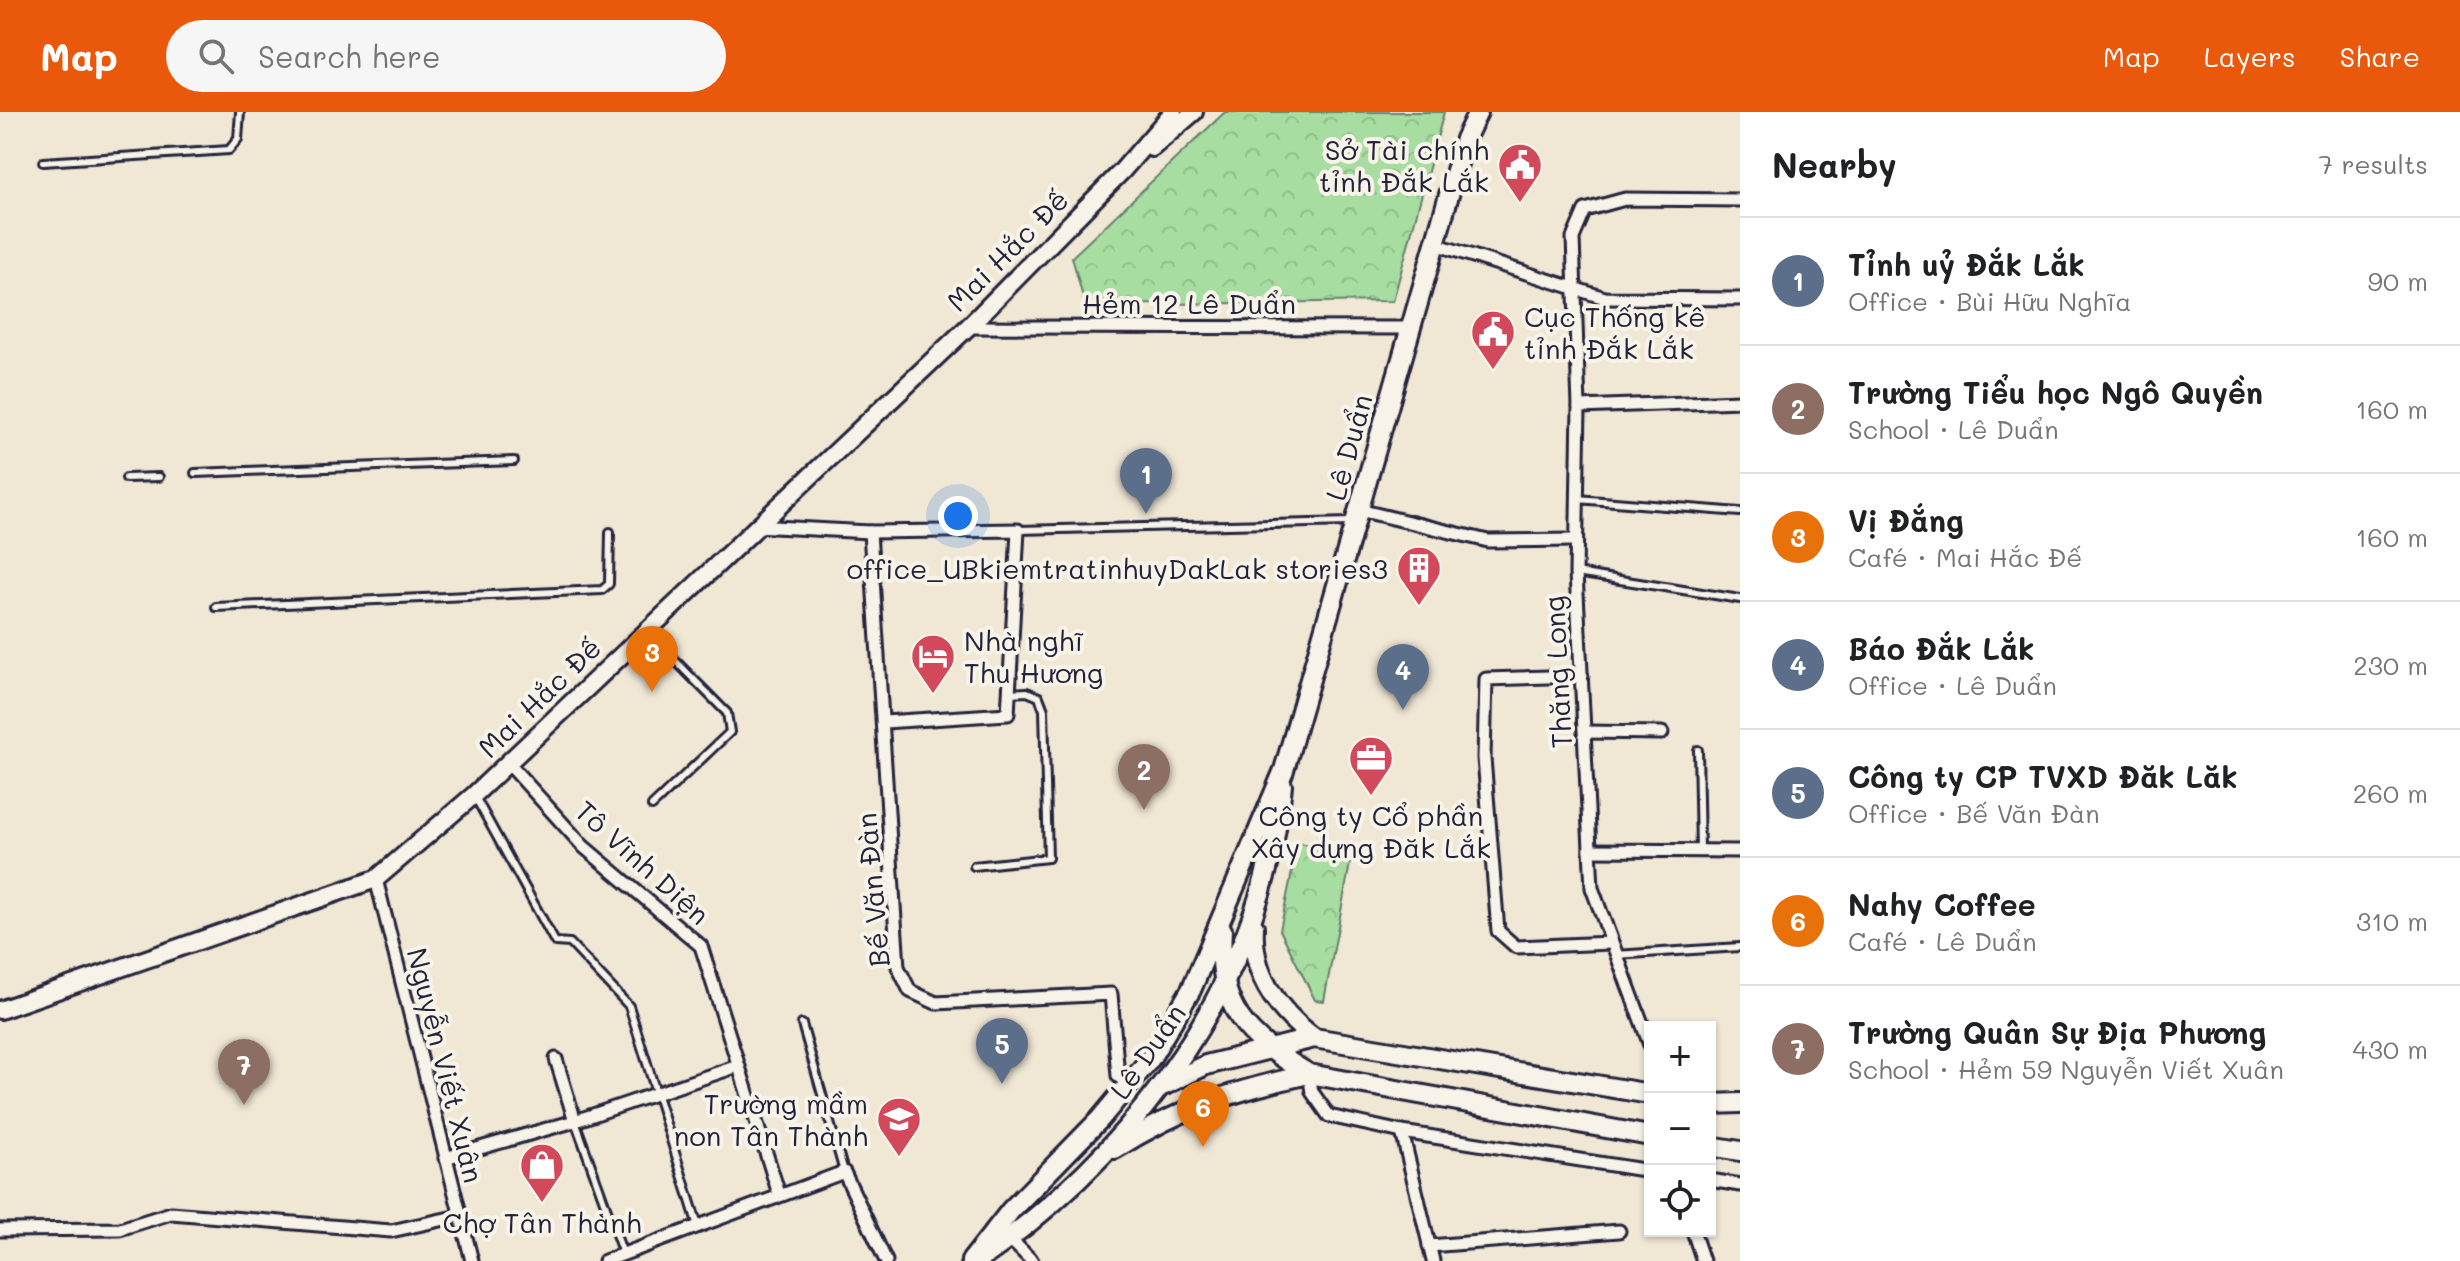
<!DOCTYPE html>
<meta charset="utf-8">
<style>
body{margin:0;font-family:Mali,sans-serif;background:#f6f6f6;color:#202124}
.controls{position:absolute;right:24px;bottom:24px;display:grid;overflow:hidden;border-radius:0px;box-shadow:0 2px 6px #0004}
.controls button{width:72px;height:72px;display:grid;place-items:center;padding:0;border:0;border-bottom:2px solid #e0e0e0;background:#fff;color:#202124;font:40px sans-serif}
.you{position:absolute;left:958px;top:404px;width:28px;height:28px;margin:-20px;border:6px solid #fff;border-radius:50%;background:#1a73e8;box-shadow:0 0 0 12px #1a73e833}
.badge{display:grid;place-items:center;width:52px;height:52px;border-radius:50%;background:#ea580c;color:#fff;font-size:26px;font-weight:700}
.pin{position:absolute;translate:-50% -66px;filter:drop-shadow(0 2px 4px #0008)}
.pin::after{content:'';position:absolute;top:42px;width:28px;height:24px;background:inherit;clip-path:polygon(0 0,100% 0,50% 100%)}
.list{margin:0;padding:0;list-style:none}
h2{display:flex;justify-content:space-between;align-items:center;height:104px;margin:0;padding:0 32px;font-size:34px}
h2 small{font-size:26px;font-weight:400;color:#757577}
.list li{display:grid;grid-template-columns:52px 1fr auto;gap:24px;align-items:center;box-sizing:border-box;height:128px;padding:0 32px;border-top:2px solid #e0e0e0}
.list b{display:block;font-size:30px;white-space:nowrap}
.list p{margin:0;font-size:26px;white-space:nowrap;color:#757577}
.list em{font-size:26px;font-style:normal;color:#757577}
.icon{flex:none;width:44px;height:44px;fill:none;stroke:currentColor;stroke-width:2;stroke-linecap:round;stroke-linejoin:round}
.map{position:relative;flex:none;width:1740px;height:1149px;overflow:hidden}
header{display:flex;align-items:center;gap:48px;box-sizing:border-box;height:112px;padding:0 40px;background:#ea580c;color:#fff}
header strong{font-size:38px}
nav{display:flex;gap:44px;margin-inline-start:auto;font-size:28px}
.search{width:560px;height:72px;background:#f6f6f6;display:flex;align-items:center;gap:20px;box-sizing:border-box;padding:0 28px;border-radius:44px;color:#757577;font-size:30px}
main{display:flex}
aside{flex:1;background:#fff}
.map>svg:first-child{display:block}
.forest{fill:url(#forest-crowns);stroke:#64806e;stroke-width:2}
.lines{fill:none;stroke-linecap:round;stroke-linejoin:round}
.lane-casing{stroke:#22223b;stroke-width:12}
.street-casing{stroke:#22223b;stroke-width:17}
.secondary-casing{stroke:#22223b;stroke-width:22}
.primary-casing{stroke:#22223b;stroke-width:24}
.lane{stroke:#f7f3e8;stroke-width:6}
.street{stroke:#f7f3e8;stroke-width:11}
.secondary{stroke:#f7f3e8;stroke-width:16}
.primary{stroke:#f7f3e8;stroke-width:18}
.labels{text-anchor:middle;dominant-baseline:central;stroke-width:8;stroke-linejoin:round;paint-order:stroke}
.poi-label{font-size:28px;fill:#22223b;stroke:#f7f3e8;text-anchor:end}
.street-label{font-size:28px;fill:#22223b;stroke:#f7f3e8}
</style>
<header>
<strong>Map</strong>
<div class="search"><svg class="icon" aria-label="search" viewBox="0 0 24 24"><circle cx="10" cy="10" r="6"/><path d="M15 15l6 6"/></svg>Search here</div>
<nav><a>Map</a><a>Layers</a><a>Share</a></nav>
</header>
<main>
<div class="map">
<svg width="1740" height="1149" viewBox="0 0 1740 1149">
<defs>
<pattern id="forest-crowns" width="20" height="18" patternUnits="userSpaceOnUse" patternTransform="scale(2)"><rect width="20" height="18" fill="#a7dda0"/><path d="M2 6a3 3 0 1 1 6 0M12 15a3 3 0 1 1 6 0" fill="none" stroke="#8fbd8b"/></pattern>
</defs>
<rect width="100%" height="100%" fill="#f0e7d5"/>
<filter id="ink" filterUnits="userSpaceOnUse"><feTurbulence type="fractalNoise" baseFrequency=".0125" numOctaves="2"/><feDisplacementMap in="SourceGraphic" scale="16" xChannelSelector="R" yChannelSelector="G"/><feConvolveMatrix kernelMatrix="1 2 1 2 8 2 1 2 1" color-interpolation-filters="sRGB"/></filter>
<g filter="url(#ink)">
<!-- forest -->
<g class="forest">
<polygon points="1225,0 1444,0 1393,189 1085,193 1072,145"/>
<polygon points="1298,731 1352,741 1324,889 1315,888 1280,818"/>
</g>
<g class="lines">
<!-- lane casing -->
<g class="lane-casing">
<g id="lane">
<polyline points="43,50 229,38 238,27 240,0"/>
<polyline points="195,361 514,349"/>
<polyline points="126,366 159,365"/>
<polyline points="1577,387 1740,400"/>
<polyline points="1018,418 1351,410"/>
<polyline points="1576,461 1740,487"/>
<polyline points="216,495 602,478 609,472 610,420"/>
<polyline points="648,521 727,601 730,620 652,694"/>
<polyline points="1698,638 1700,739"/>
<polyline points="474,683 555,830 570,831 629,894 698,1114"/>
<polyline points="974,754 1048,746 1044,598 1039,585 1027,580 1009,581"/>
<polyline points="1615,843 1740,835"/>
<polyline points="802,912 844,1060"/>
<polyline points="575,1009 623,1142"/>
</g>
</g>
<!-- street casing -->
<g class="street-casing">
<g id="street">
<polyline points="1435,132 1605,186 1740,187"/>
<polyline points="968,215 1409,216"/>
<polyline points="1579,295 1740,289"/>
<polyline points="1359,398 1488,429 1576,428"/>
<polyline points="755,414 870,420 1018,418 1008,602 884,610"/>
<polyline points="870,420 898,855 910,879 936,891 1111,882 1118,964 1128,972"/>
<polyline points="1582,564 1486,567 1484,646 1498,819 1516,835 1611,831"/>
<polyline points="1585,620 1662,621"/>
<polyline points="508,651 583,734 701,834 779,1082"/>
<polyline points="1590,738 1740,739"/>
<polyline points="376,767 472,1149"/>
<polyline points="1650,933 1592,776 1576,461 1579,295 1573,126 1585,98 1625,87 1740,88"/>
<polyline points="556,947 575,1009"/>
<polyline points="1309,962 1312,980 1329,1004 1402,1020 1650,1059"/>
<polyline points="1402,1020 1433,1149"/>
<polyline points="445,1046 575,1009 738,954"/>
<polyline points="1710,1068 1740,1073"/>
<polyline points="0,1118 120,1117 171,1101 391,1119 459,1104"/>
<polyline points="1693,1119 1703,1149"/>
<polyline points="1010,1127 1032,1149"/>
<polyline points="1429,1134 1619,1119"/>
<polyline points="605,1149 844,1060 886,1149"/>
</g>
</g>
<!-- secondary casing -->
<g class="secondary-casing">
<g id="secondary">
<polyline points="1152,36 1194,0"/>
<polyline points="0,898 376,767 474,683 968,215 1122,59 1173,0"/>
</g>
</g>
<!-- primary casing -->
<g class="primary-casing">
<g id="primary">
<path d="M1254,815C1251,863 1278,899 1314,926"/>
<path d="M1222,818C1217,897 1245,924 1309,962L1650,1024"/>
<polyline points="1165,973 1206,953 1314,926 1650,982"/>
<polyline points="1710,992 1740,991"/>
<polyline points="1710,1034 1740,1039"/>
<path d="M1115,1037C1181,995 1233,979 1309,962"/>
<path d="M979,1148C1138,1038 1263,867 1282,673"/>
<polyline points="971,1149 1011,1098 1100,1007 1150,947 1191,878 1284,658 1465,27 1478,0"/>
</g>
</g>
<!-- lane -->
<use href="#lane" class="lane"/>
<!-- street -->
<use href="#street" class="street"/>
<!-- secondary -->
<use href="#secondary" class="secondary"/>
<!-- primary -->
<use href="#primary" class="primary"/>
</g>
</g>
<!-- icons -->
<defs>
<g id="civic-pin" transform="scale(2.3)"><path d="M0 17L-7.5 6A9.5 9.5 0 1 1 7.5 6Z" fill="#d1495b" stroke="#f7f3e8"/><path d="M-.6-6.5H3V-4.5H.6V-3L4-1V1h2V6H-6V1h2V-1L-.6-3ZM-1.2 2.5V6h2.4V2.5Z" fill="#fff"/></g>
<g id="building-pin" transform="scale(2.3)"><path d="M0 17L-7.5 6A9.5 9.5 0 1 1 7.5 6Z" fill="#d1495b" stroke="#f7f3e8"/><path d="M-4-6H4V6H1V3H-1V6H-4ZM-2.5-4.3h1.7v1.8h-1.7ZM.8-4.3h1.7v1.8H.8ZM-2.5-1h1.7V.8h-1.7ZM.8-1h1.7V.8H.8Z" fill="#fff"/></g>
<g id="hotel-pin" transform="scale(2.3)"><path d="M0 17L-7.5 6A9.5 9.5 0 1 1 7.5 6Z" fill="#d1495b" stroke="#f7f3e8"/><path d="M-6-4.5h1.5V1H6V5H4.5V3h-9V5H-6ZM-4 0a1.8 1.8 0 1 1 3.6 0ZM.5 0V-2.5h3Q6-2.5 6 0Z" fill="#fff"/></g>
<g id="office-pin" transform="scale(2.3)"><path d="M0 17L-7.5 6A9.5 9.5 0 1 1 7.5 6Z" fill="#d1495b" stroke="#f7f3e8"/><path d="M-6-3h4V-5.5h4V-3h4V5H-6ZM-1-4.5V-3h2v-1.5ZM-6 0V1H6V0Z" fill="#fff"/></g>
<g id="school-pin" transform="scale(2.3)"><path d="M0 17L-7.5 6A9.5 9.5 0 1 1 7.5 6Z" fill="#d1495b" stroke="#f7f3e8"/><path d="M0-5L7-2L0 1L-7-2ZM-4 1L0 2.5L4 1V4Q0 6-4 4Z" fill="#fff"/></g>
<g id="shop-pin" transform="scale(2.3)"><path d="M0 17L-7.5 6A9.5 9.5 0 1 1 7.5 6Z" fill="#d1495b" stroke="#f7f3e8"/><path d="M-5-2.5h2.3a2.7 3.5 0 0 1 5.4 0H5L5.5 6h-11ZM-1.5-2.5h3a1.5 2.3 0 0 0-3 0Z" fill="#fff"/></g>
</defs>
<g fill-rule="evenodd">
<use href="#civic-pin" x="1520" y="53"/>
<use href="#civic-pin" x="1493" y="220"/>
<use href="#building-pin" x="1419" y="456"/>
<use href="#hotel-pin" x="933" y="544"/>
<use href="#office-pin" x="1371" y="646"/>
<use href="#school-pin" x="899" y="1007"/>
<use href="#shop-pin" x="542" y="1053"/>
</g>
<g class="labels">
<!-- poi labels -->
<g class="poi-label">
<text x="1489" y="37">Sở Tài chính<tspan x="1489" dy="32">tỉnh Đắk Lắk</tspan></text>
<text x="1524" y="204" text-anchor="start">Cục Thống kê<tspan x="1524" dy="32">tỉnh Đắk Lắk</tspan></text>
<text x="1388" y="456">office_UBkiemtratinhuyDakLak stories3</text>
<text x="964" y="528" text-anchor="start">Nhà nghĩ<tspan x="964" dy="32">Thu Hương</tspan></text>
<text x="1371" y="703" text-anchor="middle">Công ty Cổ phần<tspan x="1371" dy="32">Xây dựng Đăk Lắk</tspan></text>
<text x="868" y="991">Trường mầm<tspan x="868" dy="32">non Tân Thành</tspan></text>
<text x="542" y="1110" text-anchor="middle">Chợ Tân Thành</text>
</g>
<!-- street labels -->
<g class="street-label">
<text transform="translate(1007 138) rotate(-45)">Mai Hắc Đế</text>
<text x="1189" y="191">Hẻm 12 Lê Duẩn</text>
<text transform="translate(1348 335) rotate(-75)">Lê Duẩn</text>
<text transform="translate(1557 560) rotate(-93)">Thăng Long</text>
<text transform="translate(539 585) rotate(-44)">Mai Hắc Đế</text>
<text transform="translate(643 750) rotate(42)">Tô Vĩnh Diện</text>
<text transform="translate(872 778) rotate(-95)">Bế Văn Đàn</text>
<text transform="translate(1147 939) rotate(-55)">Lê Duẩn</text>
<text transform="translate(446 953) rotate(76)">Nguyễn Viết Xuân</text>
</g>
</g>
</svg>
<div class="controls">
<button>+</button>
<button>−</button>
<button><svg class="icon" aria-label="locate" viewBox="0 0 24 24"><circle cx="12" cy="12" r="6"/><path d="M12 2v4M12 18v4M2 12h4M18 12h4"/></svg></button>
</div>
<div class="you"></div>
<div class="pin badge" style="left:1146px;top:402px;background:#5c6f8a">1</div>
<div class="pin badge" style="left:1144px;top:698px;background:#8d6e63">2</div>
<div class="pin badge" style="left:652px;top:580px;background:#e8710a">3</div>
<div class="pin badge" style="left:1403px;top:598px;background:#5c6f8a">4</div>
<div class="pin badge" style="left:1002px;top:972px;background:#5c6f8a">5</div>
<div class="pin badge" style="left:1203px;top:1035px;background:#e8710a">6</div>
<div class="pin badge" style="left:244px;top:993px;background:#8d6e63">7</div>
</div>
<aside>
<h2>Nearby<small>7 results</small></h2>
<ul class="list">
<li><span class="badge" style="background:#5c6f8a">1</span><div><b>Tỉnh uỷ Đắk Lắk</b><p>Office · Bùi Hữu Nghĩa</p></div><em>90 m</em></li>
<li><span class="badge" style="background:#8d6e63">2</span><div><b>Trường Tiểu học Ngô Quyền</b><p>School · Lê Duẩn</p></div><em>160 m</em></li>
<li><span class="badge" style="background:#e8710a">3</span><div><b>Vị Đắng</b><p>Café · Mai Hắc Đế</p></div><em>160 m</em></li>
<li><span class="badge" style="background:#5c6f8a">4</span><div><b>Báo Đắk Lắk</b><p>Office · Lê Duẩn</p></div><em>230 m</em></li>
<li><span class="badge" style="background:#5c6f8a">5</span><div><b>Công ty CP TVXD Đăk Lăk</b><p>Office · Bế Văn Đàn</p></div><em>260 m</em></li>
<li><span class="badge" style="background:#e8710a">6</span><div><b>Nahy Coffee</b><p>Café · Lê Duẩn</p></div><em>310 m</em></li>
<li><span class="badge" style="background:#8d6e63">7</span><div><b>Trường Quân Sự Địa Phương</b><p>School · Hẻm 59 Nguyễn Viết Xuân</p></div><em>430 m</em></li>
</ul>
</aside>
</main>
